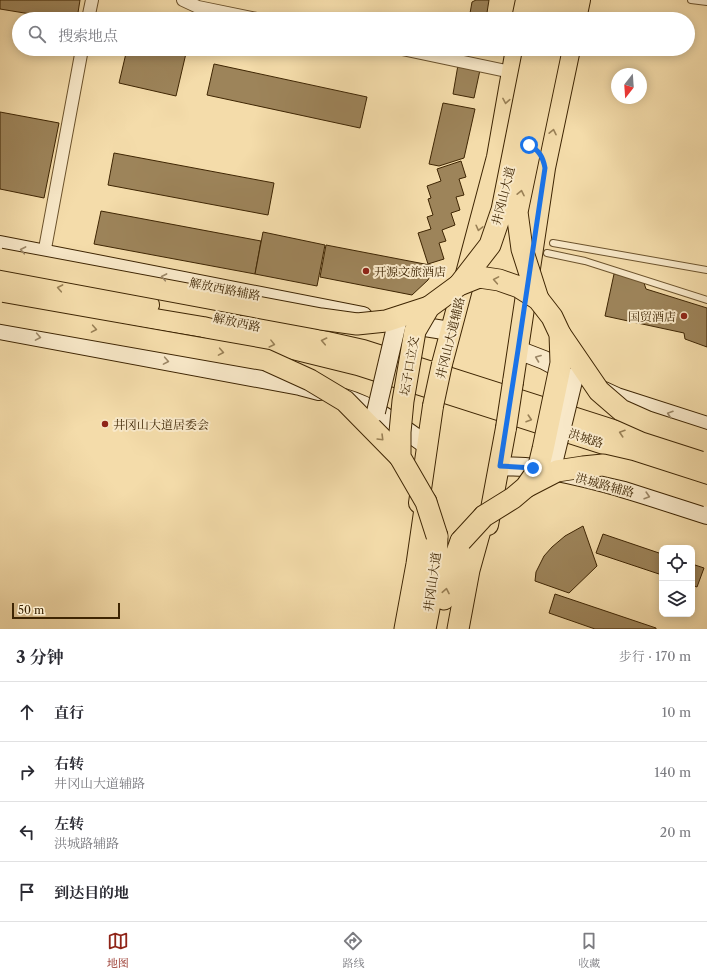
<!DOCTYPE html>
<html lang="zh">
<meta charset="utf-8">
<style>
body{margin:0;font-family:"Libre Caslon Text","Noto Serif SC",serif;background:#f7f7f7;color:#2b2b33}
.controls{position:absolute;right:12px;bottom:12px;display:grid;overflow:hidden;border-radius:8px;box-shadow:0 2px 10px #0003}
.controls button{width:36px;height:36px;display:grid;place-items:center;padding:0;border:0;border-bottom:1px solid #e1e1e2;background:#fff;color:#2b2b33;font:20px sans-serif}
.compass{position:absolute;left:611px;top:68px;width:36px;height:36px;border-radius:50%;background:#fff;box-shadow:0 2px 10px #0003;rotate:197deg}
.scale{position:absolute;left:12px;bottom:10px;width:108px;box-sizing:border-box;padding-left:4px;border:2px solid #3e2503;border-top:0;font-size:11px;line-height:14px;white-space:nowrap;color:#3e2503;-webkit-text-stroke:3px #f8e8c8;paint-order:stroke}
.stop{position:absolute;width:12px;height:12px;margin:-9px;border:3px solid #1a73e8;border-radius:50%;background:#fff}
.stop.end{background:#1a73e8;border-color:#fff;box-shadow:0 1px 4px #0008}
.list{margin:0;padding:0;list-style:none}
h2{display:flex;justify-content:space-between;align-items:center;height:52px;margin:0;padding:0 16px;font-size:17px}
h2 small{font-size:13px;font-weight:400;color:#7c7c81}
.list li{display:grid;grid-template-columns:26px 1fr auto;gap:12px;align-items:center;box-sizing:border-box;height:60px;padding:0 16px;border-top:1px solid #e1e1e2}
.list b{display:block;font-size:15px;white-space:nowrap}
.list p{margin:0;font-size:13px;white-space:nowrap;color:#7c7c81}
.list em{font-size:13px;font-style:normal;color:#7c7c81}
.icon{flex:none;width:22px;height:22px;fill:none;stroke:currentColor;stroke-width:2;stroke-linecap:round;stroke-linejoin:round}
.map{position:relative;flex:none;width:707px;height:629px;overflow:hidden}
.search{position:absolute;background:#fff;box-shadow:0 2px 10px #0003;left:12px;right:12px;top:12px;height:44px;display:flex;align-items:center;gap:10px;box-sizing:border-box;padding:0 14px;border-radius:22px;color:#7c7c81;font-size:15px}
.sheet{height:292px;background:#fff}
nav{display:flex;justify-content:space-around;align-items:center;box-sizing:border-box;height:56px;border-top:1px solid #e1e1e2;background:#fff;font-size:11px;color:#7c7c81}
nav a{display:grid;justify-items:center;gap:2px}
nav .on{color:#8f2418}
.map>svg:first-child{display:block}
.building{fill:#9d845a;stroke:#3e2503}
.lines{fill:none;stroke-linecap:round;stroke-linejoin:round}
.service-casing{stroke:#6c532d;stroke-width:8}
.minor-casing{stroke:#6c532d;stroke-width:14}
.secondary-casing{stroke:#3e2503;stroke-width:20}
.primary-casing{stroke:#3e2503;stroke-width:22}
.trunk-casing{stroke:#3e2503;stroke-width:23}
.service{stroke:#f8e8c8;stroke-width:6}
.minor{stroke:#f8e8c8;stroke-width:12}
.secondary{stroke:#f8e8c8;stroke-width:18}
.primary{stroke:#f4dcaa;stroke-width:20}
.trunk{stroke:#f4dcaa;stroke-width:21}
.secondary-bridge-casing{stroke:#3e2503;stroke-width:20;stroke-linecap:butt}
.primary-bridge-casing{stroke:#3e2503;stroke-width:22;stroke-linecap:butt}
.trunk-bridge-casing{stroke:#3e2503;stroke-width:23;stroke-linecap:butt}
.secondary-bridge{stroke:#f8e8c8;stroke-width:18}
.primary-bridge{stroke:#f4dcaa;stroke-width:20}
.trunk-bridge{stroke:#f4dcaa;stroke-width:21}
.oneway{stroke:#998056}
.oneway2{stroke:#9b8666}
.route{stroke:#1a73e8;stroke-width:5}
.poi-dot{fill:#8f2418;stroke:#f8e8c8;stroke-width:1.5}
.labels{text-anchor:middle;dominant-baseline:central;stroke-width:4;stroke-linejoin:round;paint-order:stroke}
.street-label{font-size:12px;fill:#3e2503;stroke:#f8e8c8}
.poi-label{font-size:12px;fill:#3e2503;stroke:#f8e8c8;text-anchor:start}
</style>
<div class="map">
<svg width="707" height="629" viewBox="0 0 707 629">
<rect width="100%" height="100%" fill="#f4dcaa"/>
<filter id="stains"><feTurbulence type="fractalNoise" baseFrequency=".005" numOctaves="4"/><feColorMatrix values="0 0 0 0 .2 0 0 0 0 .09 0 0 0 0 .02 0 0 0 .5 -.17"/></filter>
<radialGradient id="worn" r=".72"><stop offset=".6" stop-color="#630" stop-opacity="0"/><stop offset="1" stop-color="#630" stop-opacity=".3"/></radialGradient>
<!-- building -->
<g class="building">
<polygon points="0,0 80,0 77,19 61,19 0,9"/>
<polygon points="476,0 489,0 486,19 469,19 472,2"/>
<polygon points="127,49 187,49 176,96 119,83"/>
<polygon points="214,64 367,97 360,128 207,95"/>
<polygon points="458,65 480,70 474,98 453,94"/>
<polygon points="443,103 475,109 464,158 439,166 429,164"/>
<polygon points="0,112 59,123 44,198 0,189"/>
<polygon points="114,153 274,183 268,215 108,185"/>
<polygon points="461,161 466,177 459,179 464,195 456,197 460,210 451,213 455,225 442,230 446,241 439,243 444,259 428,264 418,233 431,229 427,217 433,215 428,199 431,198 427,186 441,181 437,169"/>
<polygon points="101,211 261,241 255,274 94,244"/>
<polygon points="263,232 325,245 317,286 255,274"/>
<polygon points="326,245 435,266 428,280 412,295 320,277"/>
<polygon points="614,274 643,280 646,289 707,308 707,347 685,339 684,333 605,316"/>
<polygon points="583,526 597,566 569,593 535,581 536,572 544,556 552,547 565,536"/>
<polygon points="603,534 662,554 662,575 596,553"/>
<polygon points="692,564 704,568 697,587 692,585"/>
<polygon points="555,594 656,628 656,629 595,629 549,613"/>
</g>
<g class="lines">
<!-- service casing -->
<g class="service-casing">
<g id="service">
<polyline points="691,0 707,2"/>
<polyline points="553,243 707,270"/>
<polyline points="547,253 585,261 707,300"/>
</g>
</g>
<!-- minor casing -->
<g class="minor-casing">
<g id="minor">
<polyline points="183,0 198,7 257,19"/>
<polyline points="88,19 92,0"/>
<polyline points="402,49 511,72"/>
<polyline points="44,254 82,49"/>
</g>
</g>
<!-- secondary casing -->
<g class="secondary-casing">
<g id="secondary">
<polyline points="0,245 363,316"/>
<polyline points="406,324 450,331"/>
<polyline points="0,330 300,386 319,391"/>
<polyline points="518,350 544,360 572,375"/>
<polyline points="604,391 617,397 707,426"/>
<path d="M344,398C375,407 402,428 428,446"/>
<path d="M500,466C511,467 522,466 533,468C593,476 650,497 707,515"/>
</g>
</g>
<!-- primary casing -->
<g class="primary-casing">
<g id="primary">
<polyline points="522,19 526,0"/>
<polyline points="576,19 580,0"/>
<polyline points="0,277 149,305"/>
<polyline points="0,293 203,327 358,365 707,477"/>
<polyline points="247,324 363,350 707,460"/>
<polyline points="442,364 497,157 516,49"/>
<polyline points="513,382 545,168 570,49"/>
<polyline points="419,503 433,406"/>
<polyline points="488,525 506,428"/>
</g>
</g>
<!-- trunk casing -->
<g class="trunk-casing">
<g id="trunk">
<polyline points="541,19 544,0"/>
<polyline points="557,19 561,0"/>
<polyline points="444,599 449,574 461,541"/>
<polyline points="405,629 417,564 426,502"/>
<polyline points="425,629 436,572 437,536"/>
<polyline points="458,629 469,570 484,516"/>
</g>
</g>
<!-- service -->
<use href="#service" class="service"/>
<!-- minor -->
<use href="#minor" class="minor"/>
<!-- secondary -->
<use href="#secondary" class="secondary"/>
<!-- primary -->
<use href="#primary" class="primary"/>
<!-- trunk -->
<use href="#trunk" class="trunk"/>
<!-- secondary-bridge casing -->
<g class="secondary-bridge-casing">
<g id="secondary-bridge">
<polyline points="376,412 397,323"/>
<polyline points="551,472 574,377"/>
</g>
</g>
<!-- primary-bridge casing -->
<g class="primary-bridge-casing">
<g id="primary-bridge">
<polyline points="433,406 442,364"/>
<polyline points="506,428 513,382"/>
</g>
</g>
<!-- trunk-bridge casing -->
<g class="trunk-bridge-casing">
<g id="trunk-bridge">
<polyline points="0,259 321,319 357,324 386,321 429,307"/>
<polyline points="459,285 490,245 502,210 534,49"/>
<polyline points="538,299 522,249 517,212 551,49"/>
<polyline points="0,313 266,360 310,380 345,401 400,457"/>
<polyline points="560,334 599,391 621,410 648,422 707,441"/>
<polyline points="526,487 557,471 583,467 603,465 629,471 707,496"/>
<polyline points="437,536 426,502 400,457 400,432 403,401 415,331 429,307 459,285 479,277 499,280 519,287 538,299 552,317 560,334 561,363 543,449 538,470 526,487 513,498 484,516 461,541"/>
</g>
</g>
<!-- secondary-bridge -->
<use href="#secondary-bridge" class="secondary-bridge"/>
<!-- primary-bridge -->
<use href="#primary-bridge" class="primary-bridge"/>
<!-- trunk-bridge -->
<use href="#trunk-bridge" class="trunk-bridge"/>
</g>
<!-- one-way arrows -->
<defs><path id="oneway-chevron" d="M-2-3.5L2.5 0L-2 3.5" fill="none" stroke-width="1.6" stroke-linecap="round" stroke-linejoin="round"/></defs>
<g class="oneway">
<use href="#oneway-chevron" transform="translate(506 101) rotate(100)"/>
<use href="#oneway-chevron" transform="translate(553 132) rotate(-78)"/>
<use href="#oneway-chevron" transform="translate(521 193) rotate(-78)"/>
<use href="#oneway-chevron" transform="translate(479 228) rotate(104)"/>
<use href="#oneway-chevron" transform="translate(496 280) rotate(-170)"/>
<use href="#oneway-chevron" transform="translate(60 288) rotate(-169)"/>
<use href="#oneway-chevron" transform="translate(94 329) rotate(10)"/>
<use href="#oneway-chevron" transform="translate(324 341) rotate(-168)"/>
<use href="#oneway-chevron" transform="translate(272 344) rotate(14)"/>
<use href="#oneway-chevron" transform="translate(221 352) rotate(10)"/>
<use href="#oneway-chevron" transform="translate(529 419) rotate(18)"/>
<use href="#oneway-chevron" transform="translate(622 433) rotate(-162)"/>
<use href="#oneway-chevron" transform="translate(381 438) rotate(45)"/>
<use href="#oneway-chevron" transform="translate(446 591) rotate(-79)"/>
</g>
<g class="oneway2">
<use href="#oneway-chevron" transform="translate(23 250) rotate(-169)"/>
<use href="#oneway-chevron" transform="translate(164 277) rotate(-169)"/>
<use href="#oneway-chevron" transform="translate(38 337) rotate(10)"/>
<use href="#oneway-chevron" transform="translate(538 358) rotate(-159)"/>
<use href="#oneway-chevron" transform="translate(166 361) rotate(10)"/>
<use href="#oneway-chevron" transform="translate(670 414) rotate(-162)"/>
<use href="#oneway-chevron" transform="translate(647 496) rotate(17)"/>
</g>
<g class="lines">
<!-- route -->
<path class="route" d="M529,145C539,150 543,157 545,168L518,350L500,466L533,468"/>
</g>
<!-- markers -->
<g class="poi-dot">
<circle cx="366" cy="271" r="4"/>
<circle cx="684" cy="316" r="4"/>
<circle cx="105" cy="424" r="4"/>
</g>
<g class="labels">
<!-- street labels -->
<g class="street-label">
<text transform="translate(503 196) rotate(-76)">井冈山大道</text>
<text transform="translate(225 289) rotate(11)">解放西路辅路</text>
<text transform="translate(237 322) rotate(12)">解放西路</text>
<text transform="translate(450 338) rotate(-76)">井冈山大道辅路</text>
<text transform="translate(409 366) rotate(-80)">坛子口立交</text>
<text transform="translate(586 438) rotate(18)">洪城路</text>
<text transform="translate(605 485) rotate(15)">洪城路辅路</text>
<text transform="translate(432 582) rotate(-82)">井冈山大道</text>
</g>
<!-- poi labels -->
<g class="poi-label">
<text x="374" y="271">开源文旅酒店</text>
<text x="676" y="316" text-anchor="end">国贸酒店</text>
<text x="113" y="424">井冈山大道居委会</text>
</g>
</g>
<rect width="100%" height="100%" filter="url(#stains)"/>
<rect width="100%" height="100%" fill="url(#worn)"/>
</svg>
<div class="controls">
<button><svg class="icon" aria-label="locate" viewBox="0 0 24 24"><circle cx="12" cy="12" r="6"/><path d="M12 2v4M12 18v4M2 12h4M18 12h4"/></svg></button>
<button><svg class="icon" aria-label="layers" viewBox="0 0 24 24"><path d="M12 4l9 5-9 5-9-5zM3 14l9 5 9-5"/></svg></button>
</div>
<svg class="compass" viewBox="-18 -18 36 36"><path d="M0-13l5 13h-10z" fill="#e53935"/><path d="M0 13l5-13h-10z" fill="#7c7c81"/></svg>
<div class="scale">50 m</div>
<div class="stop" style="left:529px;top:145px"></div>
<div class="stop end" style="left:533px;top:468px"></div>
<div class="search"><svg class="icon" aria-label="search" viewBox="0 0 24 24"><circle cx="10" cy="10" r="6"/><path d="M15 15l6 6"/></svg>搜索地点</div>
</div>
<section class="sheet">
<h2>3 分钟<small>步行 · 170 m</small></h2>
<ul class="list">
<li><svg class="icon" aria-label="ahead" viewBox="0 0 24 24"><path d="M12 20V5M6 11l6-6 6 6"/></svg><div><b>直行</b></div><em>10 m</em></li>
<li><svg class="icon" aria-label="right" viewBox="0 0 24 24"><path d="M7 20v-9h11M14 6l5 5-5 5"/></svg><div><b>右转</b><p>井冈山大道辅路</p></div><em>140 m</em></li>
<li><svg class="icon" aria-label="left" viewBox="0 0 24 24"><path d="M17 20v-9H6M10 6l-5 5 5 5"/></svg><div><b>左转</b><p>洪城路辅路</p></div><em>20 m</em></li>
<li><svg class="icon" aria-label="arrive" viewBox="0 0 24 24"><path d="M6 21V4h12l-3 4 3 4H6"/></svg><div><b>到达目的地</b></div></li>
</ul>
</section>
<nav>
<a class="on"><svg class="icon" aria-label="map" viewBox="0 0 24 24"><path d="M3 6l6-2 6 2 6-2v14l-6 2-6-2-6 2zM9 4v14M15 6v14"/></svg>地图</a>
<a><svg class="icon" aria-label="directions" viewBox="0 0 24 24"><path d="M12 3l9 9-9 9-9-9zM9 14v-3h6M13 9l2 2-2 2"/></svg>路线</a>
<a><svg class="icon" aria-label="saved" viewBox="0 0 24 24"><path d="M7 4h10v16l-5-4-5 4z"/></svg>收藏</a>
</nav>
